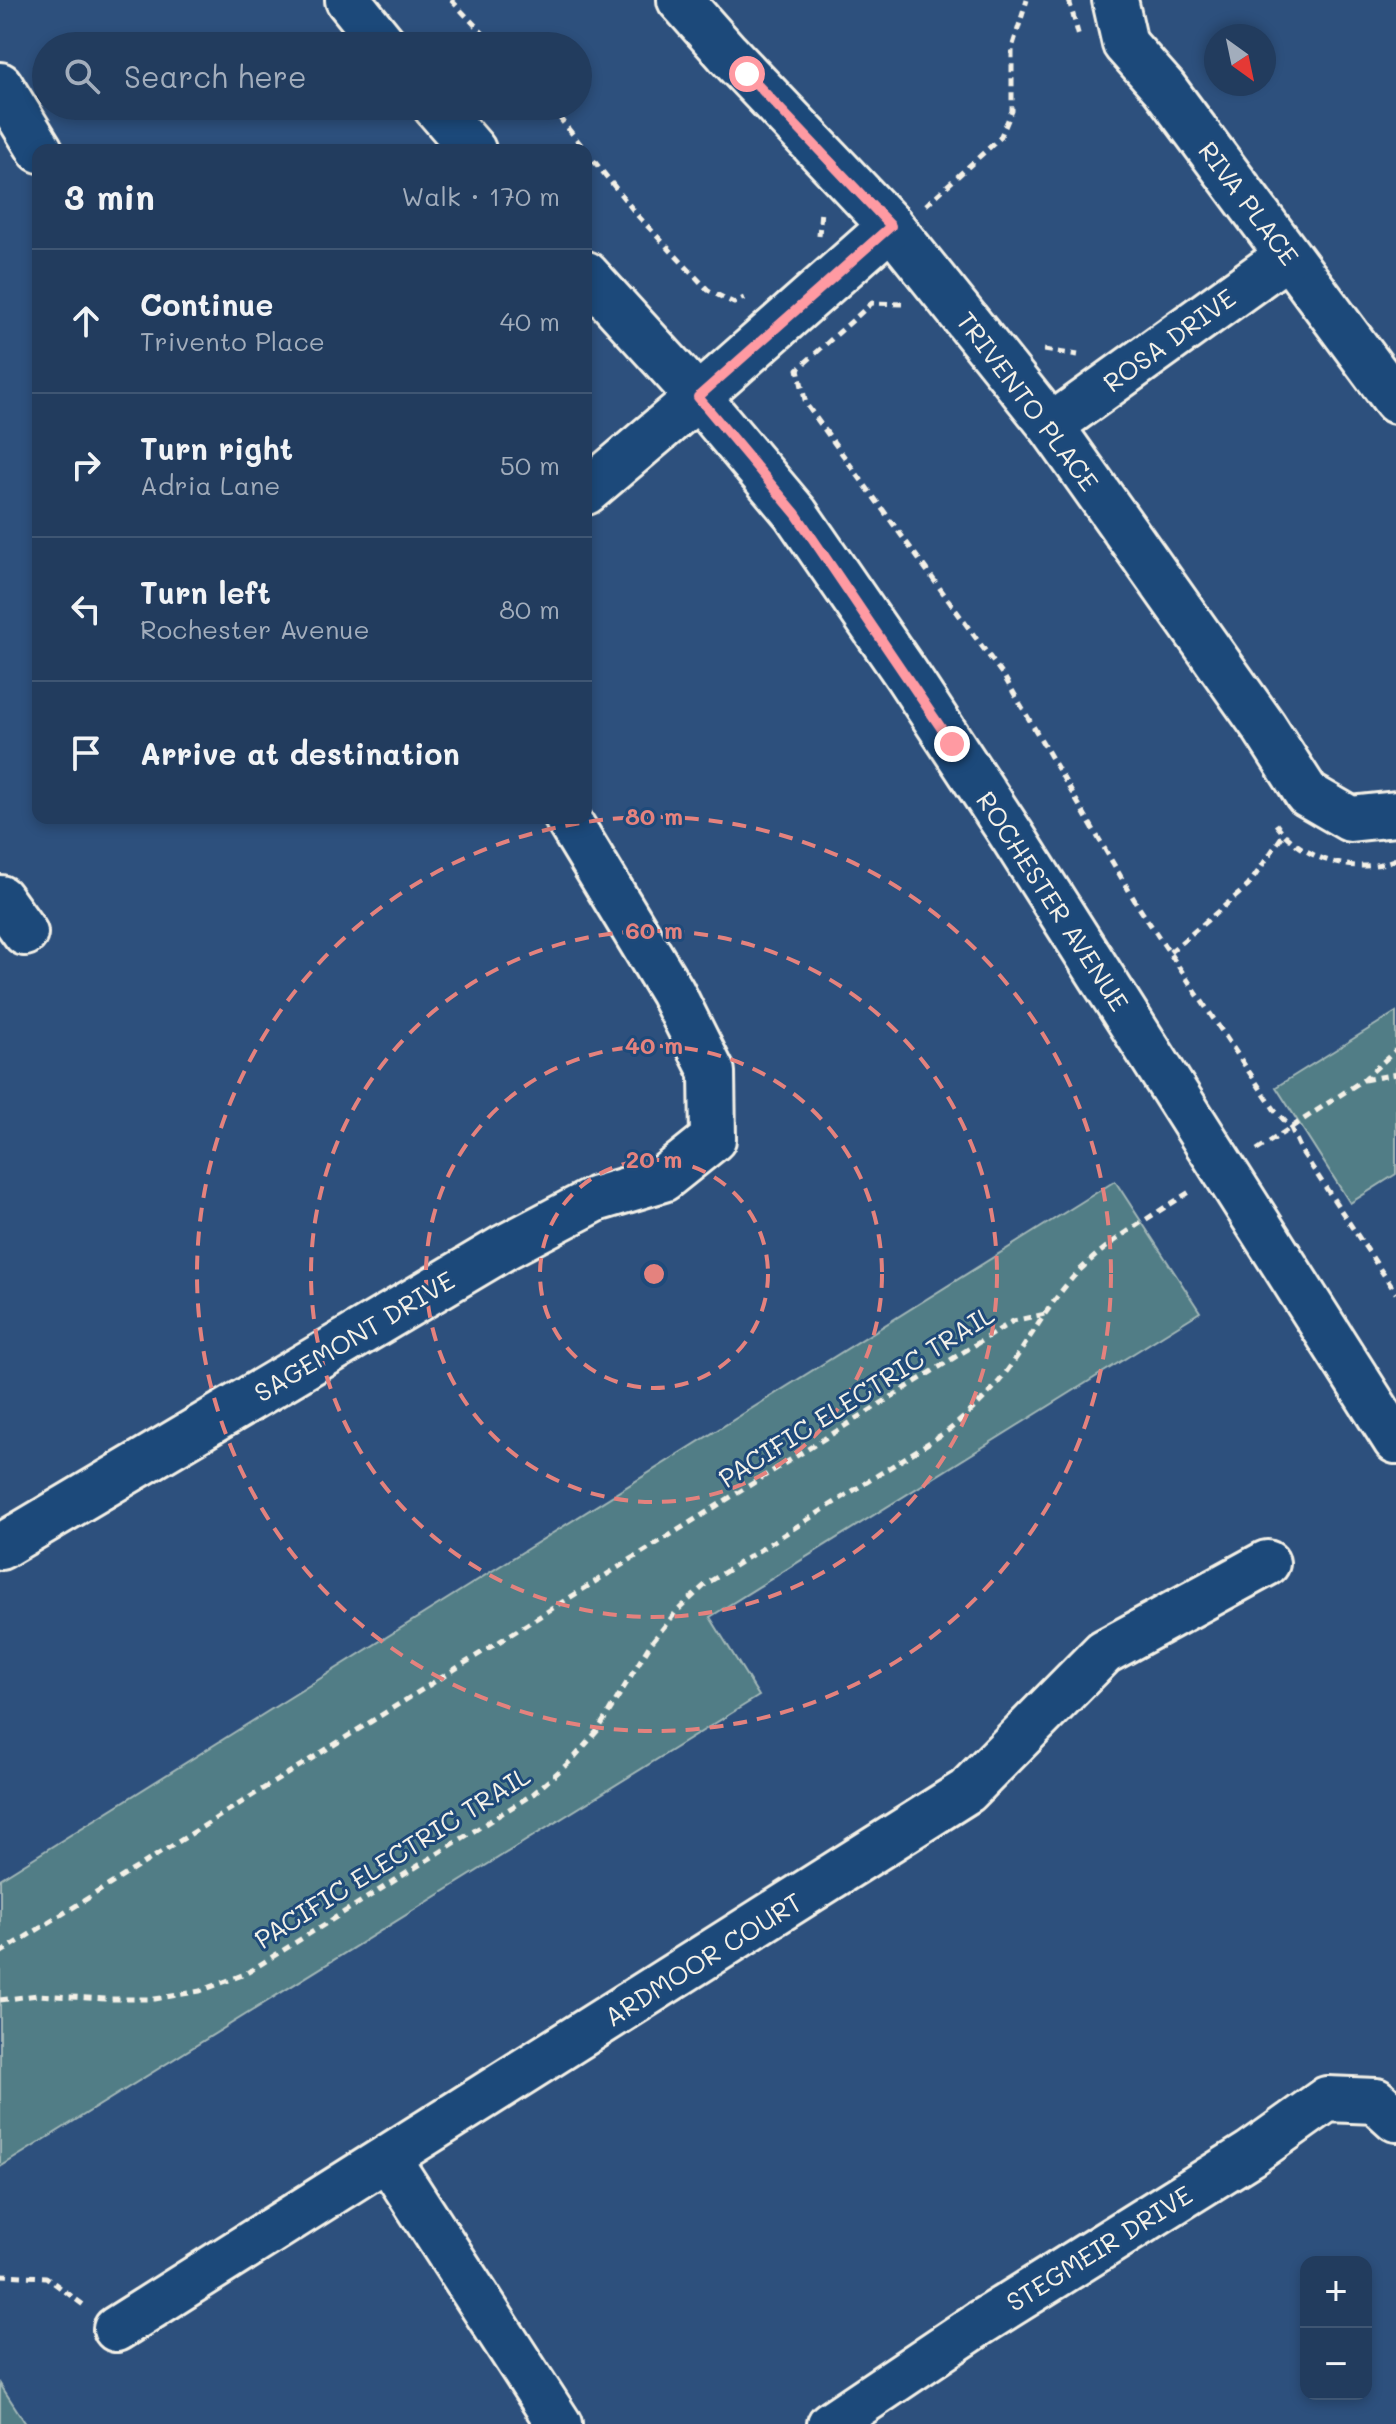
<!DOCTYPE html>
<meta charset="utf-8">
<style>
body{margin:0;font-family:Mali,sans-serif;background:#2a4364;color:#f1f3f6}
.controls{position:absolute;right:24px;bottom:24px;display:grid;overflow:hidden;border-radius:16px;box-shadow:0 4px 12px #0003}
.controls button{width:72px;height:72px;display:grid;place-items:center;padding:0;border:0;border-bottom:2px solid #3f5673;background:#223c5e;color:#f1f3f6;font:40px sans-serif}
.compass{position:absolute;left:1204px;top:24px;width:72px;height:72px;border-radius:50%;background:#223c5e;box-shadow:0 4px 12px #0003;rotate:147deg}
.stop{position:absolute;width:24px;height:24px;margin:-18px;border:6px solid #ff9aa2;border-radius:50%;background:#fff}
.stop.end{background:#ff9aa2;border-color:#fff;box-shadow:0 2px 8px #0008}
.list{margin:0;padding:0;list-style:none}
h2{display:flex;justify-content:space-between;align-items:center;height:104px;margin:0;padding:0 32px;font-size:34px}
h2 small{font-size:26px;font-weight:400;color:#a2adbc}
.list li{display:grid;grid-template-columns:52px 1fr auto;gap:24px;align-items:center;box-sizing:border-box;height:144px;padding:0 32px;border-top:2px solid #3f5673}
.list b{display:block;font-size:30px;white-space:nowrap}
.list p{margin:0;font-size:26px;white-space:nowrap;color:#a2adbc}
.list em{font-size:26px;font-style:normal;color:#a2adbc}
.icon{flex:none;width:44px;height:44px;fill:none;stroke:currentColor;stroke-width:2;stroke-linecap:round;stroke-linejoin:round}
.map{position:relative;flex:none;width:1396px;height:2424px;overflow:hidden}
.search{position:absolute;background:#223c5e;box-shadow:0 4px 12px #0003;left:32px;top:32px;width:560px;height:88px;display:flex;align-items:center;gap:20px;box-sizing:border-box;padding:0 28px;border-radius:44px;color:#a2adbc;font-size:30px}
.panel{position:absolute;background:#223c5e;box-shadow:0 4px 12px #0003;left:32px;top:144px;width:560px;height:680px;border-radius:16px}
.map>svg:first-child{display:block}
.green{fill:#517d86;stroke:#a2b7b7;stroke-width:2}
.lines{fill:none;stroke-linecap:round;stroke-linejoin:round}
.minor-casing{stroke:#f4f1e8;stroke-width:50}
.major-casing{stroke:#f4f1e8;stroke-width:50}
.path{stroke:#f4f1e8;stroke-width:5;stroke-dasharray:8 6;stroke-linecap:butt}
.minor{stroke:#1f4a7a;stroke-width:44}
.major{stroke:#1f4a7a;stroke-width:44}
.route{stroke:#ff9aa2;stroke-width:10}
.ring{fill:none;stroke:#e4827e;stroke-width:4;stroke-dasharray:14 10}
.labels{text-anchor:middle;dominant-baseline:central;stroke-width:6;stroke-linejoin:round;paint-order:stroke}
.street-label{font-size:26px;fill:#f4f1e8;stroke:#1f4a7a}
.centre{fill:#e4827e;stroke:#1f4a7a;stroke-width:4}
.ring-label{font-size:24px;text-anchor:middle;font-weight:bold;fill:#e4827e;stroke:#1f4a7a;stroke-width:6;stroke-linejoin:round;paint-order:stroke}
</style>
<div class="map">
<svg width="1396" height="2424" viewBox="0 0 1396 2424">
<rect width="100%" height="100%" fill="#2d507d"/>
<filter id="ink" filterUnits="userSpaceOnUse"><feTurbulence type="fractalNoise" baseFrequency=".0125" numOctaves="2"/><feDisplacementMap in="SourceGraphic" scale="16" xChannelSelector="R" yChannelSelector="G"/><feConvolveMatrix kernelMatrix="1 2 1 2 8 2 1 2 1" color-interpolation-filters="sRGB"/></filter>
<g filter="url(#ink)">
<!-- green -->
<g class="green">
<polygon points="1396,1012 1396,1174 1350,1203 1276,1087"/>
<polygon points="1115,1181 1200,1312 710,1617 759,1696 0,2167 0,1879"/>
<polygon points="0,2384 26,2424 0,2424"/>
</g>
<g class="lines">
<!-- minor casing -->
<g class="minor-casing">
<g id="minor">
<polyline points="680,0 727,53 891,226 1051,426 1264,727 1307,794 1350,819 1396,814"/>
<polyline points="1115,0 1125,44 1164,88 1396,401"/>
<polyline points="0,85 40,150"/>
<polyline points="1051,426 1287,256"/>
<polyline points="586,492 698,397 891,226"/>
<polyline points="0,898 25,933"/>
<polyline points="0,1547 505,1247 596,1199 663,1179 713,1139 712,1072 672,992 567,818"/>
<polyline points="388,2159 559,2424"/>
<polyline points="116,2329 967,1791 1104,1652 1267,1563"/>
<polyline points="830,2424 980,2323 1250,2154 1327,2099 1376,2101 1396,2119"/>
</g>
</g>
<!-- major casing -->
<g class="major-casing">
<g id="major">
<polyline points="348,0 385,46"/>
<polyline points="435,106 473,150"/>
<polyline points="586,274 698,397 796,514 906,674 1013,837 1396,1441"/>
</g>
</g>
<!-- path -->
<g class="path">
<polyline points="451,0 495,46"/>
<polyline points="1069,0 1079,37"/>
<polyline points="550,106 638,216 708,290 734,303 744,298"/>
<polyline points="926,205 1000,138 1012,111 1012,48 1027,0"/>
<polyline points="819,236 821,210"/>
<polyline points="902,304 872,303 798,369 806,404 1005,678 1138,906 1274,1109 1291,1128 1302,1152 1396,1293"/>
<polyline points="1044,350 1078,355"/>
<path d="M1276,824C1301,859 1356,877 1396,859"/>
<polyline points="1170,952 1248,886 1283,835"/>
<polyline points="1364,1080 1396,1074"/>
<polyline points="1257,1150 1363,1080 1396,1050"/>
<polyline points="0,1953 1013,1321 1045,1314"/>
<path d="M0,2000L38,1995L105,1999H155L200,1991L245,1974L533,1794L572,1760L598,1730L651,1643L677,1611L706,1584L949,1430C968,1414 986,1398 1001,1379C1027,1345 1047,1305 1076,1274C1109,1240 1152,1216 1191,1191"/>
<polyline points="0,2275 46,2277 86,2307"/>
</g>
<!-- minor -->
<use href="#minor" class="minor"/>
<!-- major -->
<use href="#major" class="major"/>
</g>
</g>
<g class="lines" filter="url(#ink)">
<!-- route -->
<polyline class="route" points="747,74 891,226 698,397 796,514 952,744"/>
</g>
<!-- distance rings -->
<g class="ring">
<circle cx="654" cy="1274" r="114"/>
<circle cx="654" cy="1274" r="228"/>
<circle cx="654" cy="1274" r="343"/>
<circle cx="654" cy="1274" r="457"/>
</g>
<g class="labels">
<!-- street labels -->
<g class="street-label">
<text transform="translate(1249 203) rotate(53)">RIVA PLACE</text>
<text transform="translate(1169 340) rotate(-36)">ROSA DRIVE</text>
<text transform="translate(1028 401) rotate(53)">TRIVENTO PLACE</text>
<text transform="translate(1053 901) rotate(57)">ROCHESTER AVENUE</text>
<text transform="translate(354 1336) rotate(-31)">SAGEMONT DRIVE</text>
<text transform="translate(856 1396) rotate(-32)">PACIFIC ELECTRIC TRAIL</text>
<text transform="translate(392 1857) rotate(-32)">PACIFIC ELECTRIC TRAIL</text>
<text transform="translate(703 1959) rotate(-32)">ARDMOOR COURT</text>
<text transform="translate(1099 2248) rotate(-32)">STEGMEIR DRIVE</text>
</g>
</g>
<circle cx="654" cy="1274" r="12" class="centre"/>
<g class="ring-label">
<text x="654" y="825">80 m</text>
<text x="654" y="939">60 m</text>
<text x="654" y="1054">40 m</text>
<text x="654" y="1168">20 m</text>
</g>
</svg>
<div class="controls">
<button>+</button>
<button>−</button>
</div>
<svg class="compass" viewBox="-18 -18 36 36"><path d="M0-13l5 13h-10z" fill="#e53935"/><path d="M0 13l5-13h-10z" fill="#a2adbc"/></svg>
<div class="stop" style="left:747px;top:74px"></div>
<div class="stop end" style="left:952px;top:744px"></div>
<div class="search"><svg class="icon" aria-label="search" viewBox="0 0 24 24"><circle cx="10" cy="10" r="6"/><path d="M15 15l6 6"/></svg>Search here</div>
<section class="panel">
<h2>3 min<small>Walk · 170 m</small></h2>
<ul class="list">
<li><svg class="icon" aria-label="ahead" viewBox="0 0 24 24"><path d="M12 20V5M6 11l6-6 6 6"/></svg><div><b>Continue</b><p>Trivento Place</p></div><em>40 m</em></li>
<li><svg class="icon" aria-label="right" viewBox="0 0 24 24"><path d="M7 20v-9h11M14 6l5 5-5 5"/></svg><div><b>Turn right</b><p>Adria Lane</p></div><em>50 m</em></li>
<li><svg class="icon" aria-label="left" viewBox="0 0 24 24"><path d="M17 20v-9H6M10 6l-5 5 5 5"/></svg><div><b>Turn left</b><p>Rochester Avenue</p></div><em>80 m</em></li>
<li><svg class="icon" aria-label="arrive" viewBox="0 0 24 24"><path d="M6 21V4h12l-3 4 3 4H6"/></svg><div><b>Arrive at destination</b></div></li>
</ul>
</section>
</div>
